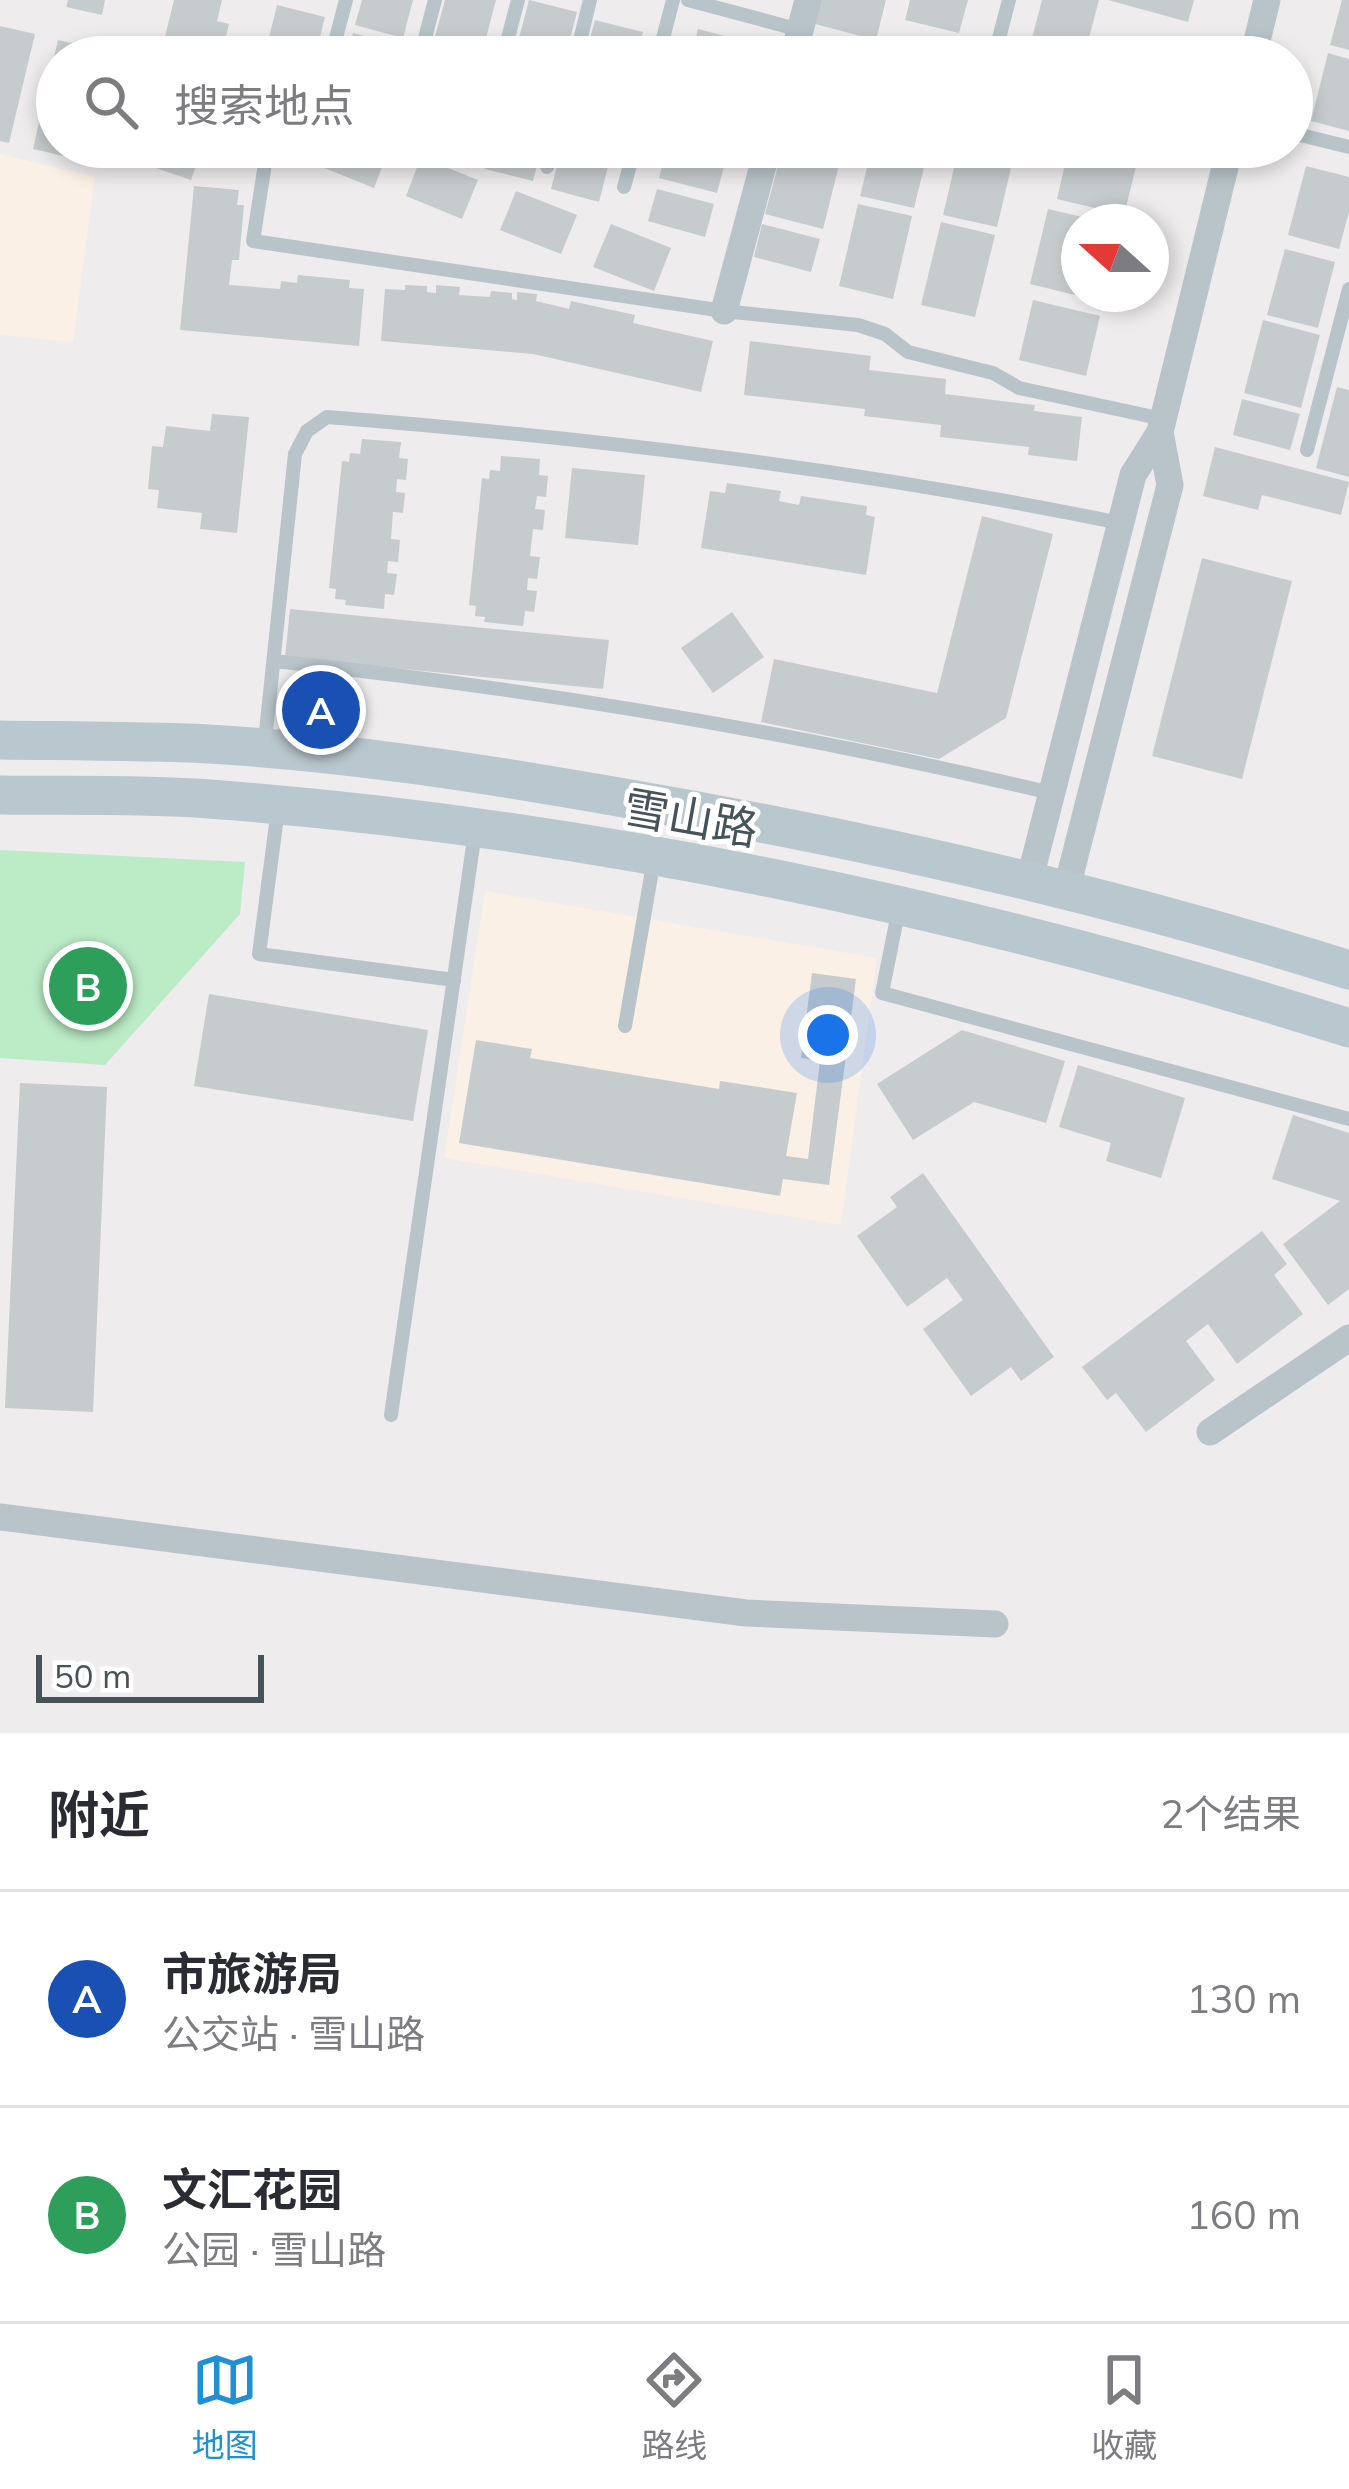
<!DOCTYPE html>
<html lang="zh">
<meta charset="utf-8">
<style>
body{margin:0;font-family:Mulish,"Noto Sans SC",sans-serif;background:#f7f7f7;color:#2b2b33}
.compass{position:absolute;left:1061px;top:204px;width:108px;height:108px;border-radius:50%;background:#fff;box-shadow:0 6px 18px #0003;rotate:291deg}
.scale{position:absolute;left:36px;bottom:30px;width:228px;box-sizing:border-box;padding-left:12px;border:6px solid #465359;border-top:0;font-size:33px;line-height:42px;white-space:nowrap;color:#465359;-webkit-text-stroke:9px #fff;paint-order:stroke}
.you{position:absolute;left:828px;top:1035px;width:42px;height:42px;margin:-30px;border:9px solid #fff;border-radius:50%;background:#1a73e8;box-shadow:0 0 0 18px #1a73e833}
.badge{display:grid;place-items:center;width:78px;height:78px;border-radius:50%;background:#218fd4;color:#fff;font-size:39px;font-weight:700}
.pin{position:absolute;translate:-50% -50%;border:6px solid #fff;box-shadow:0 3px 12px #0006}
.list{margin:0;padding:0;list-style:none}
h2{display:flex;justify-content:space-between;align-items:center;height:156px;margin:0;padding:0 48px;font-size:51px}
h2 small{font-size:39px;font-weight:400;color:#7c7c81}
.list li{display:grid;grid-template-columns:78px 1fr auto;gap:36px;align-items:center;box-sizing:border-box;height:216px;padding:0 48px;border-top:3px solid #e1e1e2}
.list b{display:block;font-size:45px;white-space:nowrap}
.list p{margin:0;font-size:39px;white-space:nowrap;color:#7c7c81}
.list em{font-size:39px;font-style:normal;color:#7c7c81}
.icon{flex:none;width:66px;height:66px;fill:none;stroke:currentColor;stroke-width:2;stroke-linecap:round;stroke-linejoin:round}
.map{position:relative;flex:none;width:1349px;height:1733px;overflow:hidden}
.search{position:absolute;background:#fff;box-shadow:0 6px 18px #0003;left:36px;right:36px;top:36px;height:132px;display:flex;align-items:center;gap:30px;box-sizing:border-box;padding:0 42px;border-radius:66px;color:#7c7c81;font-size:45px}
.sheet{height:588px;background:#fff}
nav{display:flex;justify-content:space-around;align-items:center;box-sizing:border-box;height:168px;border-top:3px solid #e1e1e2;background:#fff;font-size:33px;color:#7c7c81}
nav a{display:grid;justify-items:center;gap:6px}
nav .on{color:#218fd4}
.map>svg:first-child{display:block}
.commercial{fill:#faf0e5}
.green{fill:#bcecc6}
.building{fill:#c6cbce}
.lines{fill:none;stroke-linecap:round;stroke-linejoin:round}
.service{stroke:#b8c4c9;stroke-width:14}
.minor{stroke:#b8c4c9;stroke-width:27}
.secondary{stroke:#b9c7ce;stroke-width:39}
.labels{text-anchor:middle;dominant-baseline:central;stroke-width:10;stroke-linejoin:round;paint-order:stroke}
.street-label{font-size:45px;fill:#465359;stroke:#fff}
</style>
<div class="map">
<svg width="1349" height="1733" viewBox="0 0 1349 1733">
<rect width="100%" height="100%" fill="#efeced"/>
<!-- commercial -->
<g class="commercial">
<polygon points="0,154 95,177 73,342 0,335"/>
<polygon points="485,891 877,958 841,1225 444,1158"/>
</g>
<!-- green -->
<polygon class="green" points="0,850 245,862 240,914 105,1065 0,1058"/>
<!-- building -->
<g class="building">
<polygon points="68,0 105,0 102,15 66,7"/>
<polygon points="174,0 222,0 217,21 229,24 221,57 193,57 162,49"/>
<polygon points="362,0 413,0 403,38 355,25"/>
<polygon points="445,0 496,0 481,57 453,57 431,51"/>
<polygon points="529,0 577,12 565,57 514,57"/>
<polygon points="821,0 886,0 876,40 815,24"/>
<polygon points="910,0 968,0 959,33 905,20"/>
<polygon points="1042,0 1099,0 1084,57 1027,57"/>
<polygon points="1108,0 1194,0 1188,22"/>
<polygon points="1342,0 1349,0 1349,50 1330,45"/>
<polygon points="277,5 325,17 315,57 264,57"/>
<polygon points="595,20 643,32 637,57 585,57"/>
<polygon points="0,26 35,34 9,143 0,141"/>
<polygon points="698,29 755,44 752,57 691,57"/>
<polygon points="353,33 401,46 398,57 347,57"/>
<polygon points="58,40 94,48 92,57 57,57 57,147 71,147 68,157 33,149"/>
<polygon points="1328,53 1349,59 1349,131 1311,121"/>
<polygon points="150,147 203,147 191,180 144,164"/>
<polygon points="318,147 390,147 374,188 312,163"/>
<polygon points="491,147 542,147 533,181 485,169"/>
<polygon points="562,147 613,147 599,202 551,189"/>
<polygon points="667,147 729,147 717,193 659,178"/>
<polygon points="783,147 803,147 841,157 823,229 765,214"/>
<polygon points="872,147 929,147 914,208 860,196"/>
<polygon points="959,147 1016,147 997,227 943,215"/>
<polygon points="1069,147 1107,147 1139,155 1124,215 1057,199"/>
<polygon points="421,157 478,180 462,219 406,196"/>
<polygon points="1306,166 1349,177 1349,212 1339,249 1288,235"/>
<polygon points="194,186 239,190 237,205 244,205 239,260 232,260 229,285 280,289 281,281 297,283 298,275 350,280 349,288 364,289 359,346 180,330"/>
<polygon points="657,189 714,204 705,237 648,221"/>
<polygon points="516,191 577,215 561,254 500,230"/>
<polygon points="858,204 912,216 893,299 839,286"/>
<polygon points="1048,209 1095,220 1079,222 1079,296 1030,284"/>
<polygon points="941,222 995,235 975,317 921,305"/>
<polygon points="611,224 671,248 654,291 593,267"/>
<polygon points="762,224 820,239 811,272 754,257"/>
<polygon points="1285,249 1335,262 1318,328 1267,315"/>
<polygon points="405,285 427,286 427,292 436,293 436,285 460,287 459,295 490,297 491,291 512,293 512,299 517,300 517,292 537,294 536,301 569,309 571,301 635,315 633,323 713,341 701,392 533,354 381,341 385,289 405,290"/>
<polygon points="1033,300 1100,316 1086,376 1019,360"/>
<polygon points="1263,320 1320,335 1301,408 1244,393"/>
<polygon points="750,341 871,356 869,370 946,379 945,394 1035,405 1034,411 1082,417 1077,461 1028,455 1029,447 940,437 941,425 864,416 865,409 744,395"/>
<polygon points="1337,387 1349,390 1349,477 1316,468"/>
<polygon points="1242,399 1300,414 1290,450 1233,435"/>
<polygon points="212,414 249,417 237,533 200,529 202,513 157,508 159,490 148,489 152,446 163,447 166,426 210,431"/>
<polygon points="362,439 401,442 399,458 408,459 406,480 397,479 396,492 405,493 403,513 393,512 391,539 400,540 398,562 388,561 387,573 397,574 394,595 385,594 384,609 345,605 346,600 335,599 336,589 329,588 342,461 349,462 350,453 360,454"/>
<polygon points="1215,447 1349,482 1341,515 1262,495 1258,510 1203,496"/>
<polygon points="501,456 540,459 539,475 548,476 546,497 537,496 535,509 545,510 543,530 533,529 530,556 540,557 537,579 528,578 527,590 537,591 534,612 525,611 523,626 484,622 485,617 475,616 476,606 469,605 482,478 489,479 490,470 500,471"/>
<polygon points="572,468 645,475 638,545 565,538"/>
<polygon points="727,483 781,491 779,501 799,505 801,496 867,506 866,515 875,517 866,575 701,548 710,491 725,493"/>
<polygon points="982,516 1053,534 1006,718 939,759 761,722 774,659 937,693"/>
<polygon points="1202,558 1292,581 1242,779 1152,756"/>
<polygon points="290,609 609,640 603,689 285,657"/>
<polygon points="732,612 764,657 713,693 681,648"/>
<polygon points="812,973 856,979 829,1185 783,1179 780,1196 459,1143 476,1040 532,1049 530,1058 719,1089 720,1081 797,1093 786,1156 808,1159 820,1061 801,1058"/>
<polygon points="209,994 428,1030 413,1121 194,1086"/>
<polygon points="962,1030 1065,1061 1046,1123 974,1102 913,1140 877,1084"/>
<polygon points="1078,1065 1185,1098 1161,1178 1106,1161 1111,1143 1059,1127"/>
<polygon points="20,1083 107,1087 93,1412 5,1408"/>
<polygon points="1293,1115 1349,1133 1349,1289 1328,1305 1283,1244 1340,1201 1272,1179"/>
<polygon points="923,1173 1054,1357 1021,1381 1011,1367 971,1396 923,1329 963,1300 947,1278 907,1307 857,1236 897,1207 890,1197"/>
<polygon points="1262,1231 1287,1264 1274,1275 1303,1314 1237,1364 1208,1324 1186,1341 1215,1380 1146,1432 1116,1393 1107,1400 1082,1367"/>
</g>
<g class="lines">
<!-- service -->
<g class="service">
<polyline points="688,0 800,30"/>
<polyline points="796,46 839,57"/>
<polyline points="331,57 346,0"/>
<polyline points="420,57 435,0"/>
<polyline points="503,57 518,0"/>
<polyline points="576,57 590,0"/>
<polyline points="658,57 673,0"/>
<polyline points="994,57 1009,0"/>
<polyline points="1292,133 1349,147"/>
<polyline points="479,150 479,147"/>
<polyline points="265,164 253,241 724,311 858,325 885,334 908,352 993,373 1019,388 1163,419"/>
<polyline points="547,167 552,147"/>
<polyline points="624,187 635,147"/>
<polyline points="1307,450 1349,289"/>
<path d="M274,661C536,689 794,732 1051,793"/>
<path d="M265,741L295,454L307,431L327,417C594,438 857,469 1120,523"/>
<polyline points="278,809 259,954 454,980"/>
<polyline points="899,908 882,993 1349,1119"/>
<polyline points="625,1026 654,859"/>
<polyline points="391,1415 475,832"/>
</g>
<!-- minor -->
<g class="minor">
<polyline points="793,57 808,0"/>
<polyline points="1253,57 1267,0"/>
<polyline points="724,311 768,147"/>
<polyline points="1029,882 1133,475 1160,432 1230,147"/>
<polyline points="1066,891 1170,485 1160,432"/>
<polyline points="1210,1432 1349,1338"/>
<polyline points="0,1517 746,1613 995,1624"/>
</g>
<!-- secondary -->
<g class="secondary">
<path d="M0,740C70,741 140,741 209,744C348,752 487,774 624,798C869,840 1112,895 1349,970"/>
<path d="M0,795C69,796 140,794 209,799C589,827 986,913 1349,1028"/>
</g>
</g>
<g class="labels">
<!-- street labels -->
<g class="street-label">
<text transform="translate(691 817) rotate(10)">雪山路</text>
</g>
</g>
</svg>
<svg class="compass" viewBox="-18 -18 36 36"><path d="M0-13l5 13h-10z" fill="#e53935"/><path d="M0 13l5-13h-10z" fill="#7c7c81"/></svg>
<div class="scale">50 m</div>
<div class="you"></div>
<div class="pin badge" style="left:321px;top:710px;background:#1a4fb4">A</div>
<div class="pin badge" style="left:88px;top:986px;background:#2e9e5b">B</div>
<div class="search"><svg class="icon" aria-label="search" viewBox="0 0 24 24"><circle cx="10" cy="10" r="6"/><path d="M15 15l6 6"/></svg>搜索地点</div>
</div>
<section class="sheet">
<h2>附近<small>2个结果</small></h2>
<ul class="list">
<li><span class="badge" style="background:#1a4fb4">A</span><div><b>市旅游局</b><p>公交站 · 雪山路</p></div><em>130 m</em></li>
<li><span class="badge" style="background:#2e9e5b">B</span><div><b>文汇花园</b><p>公园 · 雪山路</p></div><em>160 m</em></li>
</ul>
</section>
<nav>
<a class="on"><svg class="icon" aria-label="map" viewBox="0 0 24 24"><path d="M3 6l6-2 6 2 6-2v14l-6 2-6-2-6 2zM9 4v14M15 6v14"/></svg>地图</a>
<a><svg class="icon" aria-label="directions" viewBox="0 0 24 24"><path d="M12 3l9 9-9 9-9-9zM9 14v-3h6M13 9l2 2-2 2"/></svg>路线</a>
<a><svg class="icon" aria-label="saved" viewBox="0 0 24 24"><path d="M7 4h10v16l-5-4-5 4z"/></svg>收藏</a>
</nav>
